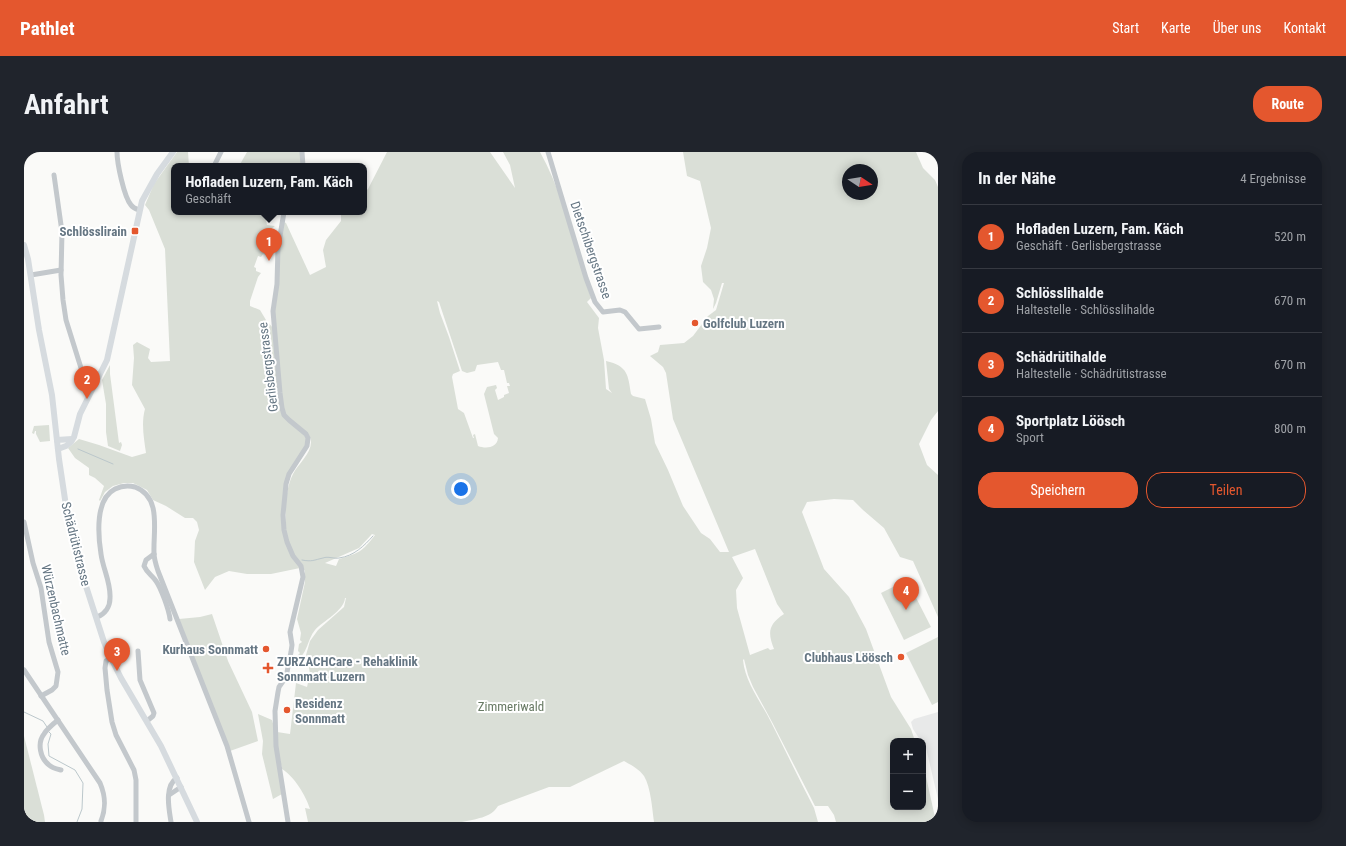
<!DOCTYPE html>
<html lang="de">
<meta charset="utf-8">
<style>
body{margin:0;font-family:"Roboto Condensed",sans-serif;background:#20242c;color:#f1f3f6}
.controls{position:absolute;right:12px;bottom:12px;display:grid;overflow:hidden;border-radius:8px;box-shadow:0 2px 10px #0003}
.controls button{width:36px;height:36px;display:grid;place-items:center;padding:0;border:0;border-bottom:1px solid #363941;background:#171b24;color:#f1f3f6;font:20px sans-serif}
.compass{position:absolute;left:818px;top:12px;width:36px;height:36px;border-radius:50%;background:#171b24;box-shadow:0 2px 10px #0003;rotate:102deg}
.you{position:absolute;left:437px;top:337px;width:14px;height:14px;margin:-10px;border:3px solid #fff;border-radius:50%;background:#1a73e8;box-shadow:0 0 0 6px #1a73e833}
.badge{display:grid;place-items:center;width:26px;height:26px;border-radius:50%;background:#e4572e;color:#fff;font-size:13px;font-weight:700}
.pin{position:absolute;translate:-50% -33px;filter:drop-shadow(0 1px 2px #0008)}
.pin::after{content:'';position:absolute;top:21px;width:14px;height:12px;background:inherit;clip-path:polygon(0 0,100% 0,50% 100%)}
.popup{position:absolute;left:147px;top:11px;width:196px;height:52px;box-sizing:border-box;display:grid;place-content:center;border-radius:8px;background:#171b24;filter:drop-shadow(0 1px 3px #0005);font-size:13px;white-space:nowrap;color:#9ea1a6}
.popup b{font-size:15px;color:#f1f3f6}
.popup::after{content:'';position:absolute;left:50%;top:100%;margin-left:-8px;border:8px solid transparent;border-top-color:#171b24}
.list{margin:0;padding:0;list-style:none}
h2{display:flex;justify-content:space-between;align-items:center;height:52px;margin:0;padding:0 16px;font-size:17px}
h2 small{font-size:13px;font-weight:400;color:#9ea1a6}
.list li{display:grid;grid-template-columns:26px 1fr auto;gap:12px;align-items:center;box-sizing:border-box;height:64px;padding:0 16px;border-top:1px solid #363941}
.list b{display:block;font-size:15px;white-space:nowrap}
.list p{margin:0;font-size:13px;white-space:nowrap;color:#9ea1a6}
.list em{font-size:13px;font-style:normal;color:#9ea1a6}
.actions{display:flex;gap:8px;padding:12px 16px}
.actions a{flex:1;padding:9px 0;border:1px solid #e4572e;border-radius:16px;text-align:center;font-size:14px;color:#e4572e}
.actions .main{background:#e4572e;color:#fff}
.map{position:relative;flex:none;width:914px;height:670px;overflow:hidden;border-radius:16px}
header{display:flex;align-items:center;gap:24px;box-sizing:border-box;height:56px;padding:0 20px;background:#e4572e;color:#fff}
header strong{font-size:19px}
nav{display:flex;gap:22px;margin-inline-start:auto;font-size:14px}
.intro{display:flex;align-items:center;justify-content:space-between;box-sizing:border-box;height:96px;padding:0 24px}
h1{margin:0;font-size:28px}
.button{padding:10px 18px;border-radius:16px;background:#e4572e;color:#fff;font-size:14px;font-weight:700}
main{display:flex;gap:24px;padding:0 24px}
aside{flex:1;background:#171b24;border-radius:16px;box-shadow:0 2px 10px #0003}
.map>svg:first-child{display:block}
.built{fill:#e8e9e9}
.green{fill:#dadfd7;fill-rule:evenodd}
.lines{fill:none;stroke-linecap:round;stroke-linejoin:round}
.stream{stroke:#bbc7cb;stroke-width:1}
.minor{stroke:#c3c8cc;stroke-width:5}
.major{stroke:#d6dbdf;stroke-width:6}
.poi-dot{fill:#e4572e;stroke:#fff;stroke-width:1.5}
.labels{text-anchor:middle;dominant-baseline:central;stroke-width:4;stroke-linejoin:round;paint-order:stroke}
.poi-label{font-size:13px;font-weight:bold;fill:#657683;stroke:#fff;text-anchor:end}
.street-label{font-size:13px;fill:#657683;stroke:#fff}
.park-label{font-size:13px;fill:#687a64;stroke:#fff}
</style>
<header>
<strong>Pathlet</strong>
<nav><a>Start</a><a>Karte</a><a>Über uns</a><a>Kontakt</a></nav>
</header>
<div class="intro"><h1>Anfahrt</h1><a class="button">Route</a></div>
<main>
<div class="map">
<svg width="914" height="670" viewBox="0 0 914 670">
<rect width="100%" height="100%" fill="#fafaf8"/>
<!-- built -->
<polygon class="built" points="914,560 914,647 902,596 899,592 899,589 897,589 889,577 887,570 890,567"/>
<!-- green -->
<g class="green">
<path d="M153,0H164L165,14H150V60H243L242,68L243,73L251,74L243,80L238,91L241,92L243,100L242,103L239,102L237,105L234,104L230,115L232,116V119L237,121L234,125L226,149V154L236,158L242,168L249,176L256,257L283,286L282,294L261,331L259,381L276,416L247,422H223L205,419L191,425L181,438L170,410L171,389L175,378L173,370L169,366H161L142,354L129,348L123,338L109,331H100L89,334L81,340L76,349L75,348L80,334L71,326L65,323V316L51,306L44,296L55,287L75,293L108,305L122,301C120,287 117,271 121,257L108,233L110,206L109,193L113,190L126,197L124,206L127,210L146,209L141,97L125,58L121,53L130,32Z"/>
<polygon points="223,0 277,0 278,14 215,14"/>
<path d="M363,0H466L491,36L486,13L479,0H516C541,45 551,97 567,146L563,150L575,166L574,176L580,208L582,237L588,241L585,237L582,209C604,214 604,223 607,242L609,244L621,247L627,267L631,291L644,318L659,354L677,381L686,387L696,400H705L649,267L642,221L639,215L626,204L634,200L636,193L660,191L669,184L684,164L692,158L700,131H698L692,151L689,157L690,147L687,138L679,130L677,114L683,96L687,76L676,29L663,24L659,0H892L899,16L911,28L914,35V259L907,268L895,292L903,313L914,323V465L889,409L876,405L860,376L839,358L829,348L810,347L783,350L778,360L800,417L825,445L842,477L867,545L887,577L891,589H869V655H899V611L912,670H812L810,663L804,654H791L748,570L729,535L724,523L720,507L719,508C721,530 737,550 747,570C761,598 775,627 790,656L794,670H630C628,656 627,636 620,624C615,617 607,613 600,609L546,635H525L474,654C467,666 451,667 438,670H284L281,656L286,657C282,644 270,624 258,617L254,598L253,580L266,582L272,531L283,535L286,522L284,510L282,503L286,489L294,478L320,455L322,446H321C320,459 299,469 291,478C283,488 284,501 273,508L274,503L276,501L274,499L275,492L278,490L276,488L277,481L273,467L281,430V419L268,401L261,377H262C261,359 261,338 269,322C274,312 287,302 287,290C287,279 271,273 264,266C261,262 260,257 259,252L250,171V157L254,133L255,104L260,70L262,71L286,123L302,115L299,98L302,88L317,69V60H340V40L344,37ZM824,18H848V42H824ZM413,149L415,150L438,219L443,221L451,219L453,213L474,210L477,218H480L483,231H485L486,234H483L485,241L480,243V245L474,248L471,238L473,236L472,233L463,235L460,242L470,282L474,286C473,296 462,297 454,294L451,282L449,283L450,286H449L440,261L434,257L428,225L429,222L436,219L425,185L416,161ZM348,382L351,383C338,400 335,401 315,407L312,414L301,411L335,396ZM731,397L753,452L760,462C745,472 743,480 750,497L746,498L744,496L726,503L713,456L712,438L719,426L708,405Z"/>
<polygon points="86,213 86,222 95,291 97,290 98,293 96,299 84,294 82,280 82,252 78,228"/>
<polygon points="25,273 26,289 16,290 12,282 12,279 11,279 10,282 8,281 10,274"/>
<polygon points="883,428 907,475 880,488 857,441"/>
<polygon points="188,462 204,509 228,560 234,589 206,599 155,467 176,465"/>
<polygon points="914,485 914,550 908,553 882,501"/>
<polygon points="234,562 248,568 250,575 258,642 249,647 238,602 239,589"/>
<polygon points="0,584 20,663 21,670 0,670"/>
</g>
<g class="lines">
<!-- stream -->
<g class="stream">
<polyline points="54,297 89,312"/>
<path d="M278,408C288,410 290,408 299,406C304,404 310,407 315,406C330,404 340,394 349,384"/>
<polyline points="0,560 19,569 23,575"/>
<polyline points="25,580 27,582 24,592 25,604 51,618 59,631 58,657 53,670"/>
</g>
<!-- minor -->
<g class="minor">
<path d="M93,0C93,11 100,45 107,53C109,56 112,57 115,58"/>
<polyline points="278,0 279,14"/>
<polyline points="524,0 562,126 571,150 579,160 596,158 601,160 615,177 635,175"/>
<polyline points="190,14 197,0"/>
<polyline points="30,23 38,80 37,123 39,148 42,168 62,232"/>
<polyline points="260,60 254,96 253,132 249,159 256,241 258,256 260,263 265,268 282,282 284,286 283,294 265,322 262,332 259,363 260,378 263,390 269,404 277,414 279,425 266,480 268,493 267,500 262,525 255,535 254,540 251,559 252,594 264,670"/>
<polyline points="7,123 37,118"/>
<polyline points="0,370 9,411 17,436 25,490 34,520 32,534 28,538 17,544"/>
<path d="M130,402L122,408L120,414C123,421 128,423 132,429C137,436 145,458 146,467"/>
<path d="M73,465C81,462 86,455 86,446C87,431 79,417 77,402C74,383 71,347 91,337C97,334 104,333 111,335C138,345 129,379 130,401C130,407 132,413 134,419L203,594L225,670"/>
<polyline points="114,499 116,528 130,561 129,564 123,569"/>
<polyline points="87,506 82,509 81,516 83,538 88,570 92,583 110,618 112,628 112,670"/>
<path d="M0,518L76,631C82,645 82,656 77,669"/>
<path d="M34,568C29,572 23,577 20,582C13,591 16,606 25,613C28,616 33,617 37,618"/>
<polyline points="145,643 157,635"/>
<path d="M147,670C145,657 140,634 153,626"/>
</g>
<!-- major -->
<g class="major">
<polyline points="0,93 4,107 15,178 28,243 35,307 42,354 51,396 60,428 80,490 87,506 97,526 137,594 173,670"/>
<polyline points="33,288 48,287"/>
<polyline points="34,297 42,294 47,290 50,285 56,262 83,208 118,49 133,22 149,0"/>
</g>
</g>
<!-- markers -->
<g class="poi-dot">
<rect x="107" y="75" width="8" height="8" rx="2"/>
<circle cx="671" cy="171" r="4"/>
<circle cx="242" cy="497" r="4"/>
<circle cx="877" cy="505" r="4"/>
<path d="M242 510h4v4h4v4h-4v4h-4v-4h-4v-4h4z"/>
<circle cx="263" cy="558" r="4"/>
</g>
<g class="labels">
<!-- poi labels -->
<g class="poi-label">
<text x="103" y="79">Schlösslirain</text>
<text x="679" y="171" text-anchor="start">Golfclub Luzern</text>
<text x="234" y="497">Kurhaus Sonnmatt</text>
<text x="869" y="505">Clubhaus Löösch</text>
<text x="253" y="509" text-anchor="start">ZURZACHCare - Rehaklinik<tspan x="253" dy="15">Sonnmatt Luzern</tspan></text>
<text x="271" y="551" text-anchor="start">Residenz<tspan x="271" dy="15">Sonnmatt</tspan></text>
</g>
<!-- street labels -->
<g class="street-label">
<text transform="translate(567 98) rotate(71)">Dietschibergstrasse</text>
<text transform="translate(244 215) rotate(-97)">Gerlisbergstrasse</text>
<text transform="translate(52 392) rotate(76)">Schädrütistrasse</text>
<text transform="translate(32 458) rotate(77)">Würzenbachmatte</text>
</g>
<!-- park labels -->
<g class="park-label">
<text x="487" y="554">Zimmeriwald</text>
</g>
</g>
</svg>
<div class="controls">
<button>+</button>
<button>−</button>
</div>
<svg class="compass" viewBox="-18 -18 36 36"><path d="M0-13l5 13h-10z" fill="#e53935"/><path d="M0 13l5-13h-10z" fill="#9ea1a6"/></svg>
<div class="you"></div>
<div class="pin badge" style="left:245px;top:109px">1</div>
<div class="popup"><b>Hofladen Luzern, Fam. Käch</b>Geschäft</div>
<div class="pin badge" style="left:63px;top:247px">2</div>
<div class="pin badge" style="left:93px;top:519px">3</div>
<div class="pin badge" style="left:882px;top:458px">4</div>
</div>
<aside>
<h2>In der Nähe<small>4 Ergebnisse</small></h2>
<ul class="list">
<li><span class="badge">1</span><div><b>Hofladen Luzern, Fam. Käch</b><p>Geschäft · Gerlisbergstrasse</p></div><em>520 m</em></li>
<li><span class="badge">2</span><div><b>Schlösslihalde</b><p>Haltestelle · Schlösslihalde</p></div><em>670 m</em></li>
<li><span class="badge">3</span><div><b>Schädrütihalde</b><p>Haltestelle · Schädrütistrasse</p></div><em>670 m</em></li>
<li><span class="badge">4</span><div><b>Sportplatz Löösch</b><p>Sport</p></div><em>800 m</em></li>
</ul>
<div class="actions"><a class="main">Speichern</a><a>Teilen</a></div>
</aside>
</main>
